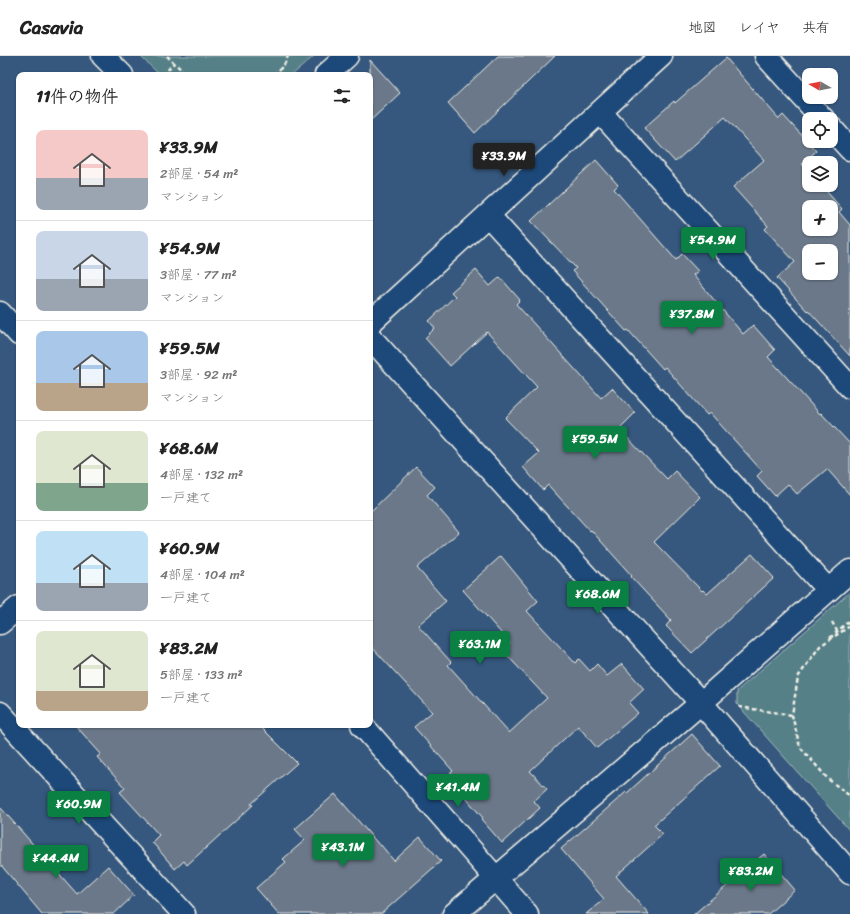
<!DOCTYPE html>
<html lang="ja">
<head>
<meta charset="utf-8">
<style>
  body { margin:0; font-family:Sriracha,"Klee One",sans-serif; background:#f6f6f6; color:#222; height:100vh; display:flex; flex-direction:column; font-size:15px; white-space:nowrap }
  * { box-sizing:border-box; margin:0 }
  p { font-size:13px; color:#767676 }
  .icon { flex:none; width:22px; height:22px; fill:none; stroke:currentColor; stroke-width:2; stroke-linecap:round; stroke-linejoin:round }
  .map { position:relative; flex:1; overflow:hidden }
  .details { position:absolute; left:16px; top:16px; width:357px; height:656px; display:flex; flex-direction:column; background:#fff; border-radius:8px; box-shadow:0 1px 3px #0004 }
  .details>* { flex:none }
  .needle { width:26px; rotate:279deg }
  .fabs { position:absolute; left:802px; top:12px; display:grid; gap:8px }
  .fabs a { display:grid; place-items:center; width:36px; height:36px; border-radius:8px; background:#fff; box-shadow:0 1px 3px #0004; font-size:20px }
  .price { position:absolute; translate:-50% -34px; padding:0 9px; border-radius:4px; background:#0b8043; color:#fff; font-size:13px; line-height:26px; filter:drop-shadow(0 1px 2px #0008) }
  .price::after { content:''; position:absolute; left:50%; top:24px; width:12px; height:9px; margin-left:-6px; background:inherit; clip-path:polygon(0 0,100% 0,50% 100%) }
  .price.active { background:#222; color:#fff }
  ul { padding:0; list-style:none }
  li { display:flex; align-items:center; gap:12px; height:100px; padding:0 20px }
  li+li { border-top:1px solid #e0e0e0 }
  li span { display:grid; place-items:center; flex:none; width:112px; height:80px; border-radius:8px; color:#555 }
  li>.icon { margin-inline-start:auto }
  span .icon { width:48px; height:48px; fill:#fffc; stroke-width:1 }
  li b { font-size:17px }
  h2 { display:flex; justify-content:space-between; align-items:center; height:48px; padding:0 20px; font-size:17px }
  header { display:flex; align-items:center; gap:24px; box-sizing:border-box; height:56px; padding:0 20px; background:#fff; border-bottom:1px solid #e0e0e0 }
  header strong { font-size:19px }
  nav { display:flex; gap:22px; margin-inline-start:auto; font-size:14px }
  .map>svg:first-child { display:block }
  .green { fill:#548087; stroke:#a4b8b8 }
  .building { fill:#6a7889; stroke:#f4f1e8; fill-rule:evenodd }
  .lines { fill:none; stroke-linecap:round; stroke-linejoin:round }
  .minor-casing { stroke:#f4f1e8; stroke-width:25 }
  .path { stroke:#f4f1e8; stroke-width:2.5; stroke-dasharray:4 3; stroke-linecap:butt }
  .minor { stroke:#1f4a7a; stroke-width:22 }
</style>
</head>
<body>
<header>
<strong>Casavia</strong>
<nav><a>地図</a><a>レイヤ</a><a>共有</a></nav>
</header>
<div class="map">
<svg width="850" height="858" viewBox="0 0 850 858">
  <rect width="100%" height="100%" fill="#36587e"/>
  <filter id="ink" filterUnits="userSpaceOnUse"><feTurbulence type="fractalNoise" baseFrequency=".025" numOctaves="2"/><feDisplacementMap in="SourceGraphic" scale="8" xChannelSelector="R" yChannelSelector="G"/><feConvolveMatrix kernelMatrix="1 2 1 2 8 2 1 2 1" color-interpolation-filters="sRGB"/></filter>
  <g filter="url(#ink)">
    <g class="green">
      <path d="M140,0H314L292,19H160Z"/>
      <path d="M850,536V775L737,648V635Z"/>
    </g>
    <g class="building">
      <path d="M498,0H555L475,77L448,47Z"/>
      <path d="M726,2L779,63L783,59L816,95L802,108L809,115V129H821L842,153L839,156L850,169V300L808,254L807,255L777,222L795,206L765,173L768,170L733,131L764,104L725,61L675,106L644,72L674,45L675,47ZM809,151H831V173H809ZM809,195H831V217H809Z"/>
      <path d="M370,4L400,37L370,65Z"/>
      <path d="M596,104L618,129L614,133L676,204L682,198L698,215L693,219L743,278L753,269L775,294L768,301L820,358L821,357L850,388V439L827,413L797,438L788,428L775,440L757,420L762,415L710,357L707,359L665,311L663,313L628,274L626,275L572,215L576,212L531,165Z"/>
      <path d="M476,214L490,230L500,221L520,244L516,248L601,342L612,332L635,357L619,373L667,423L675,415L700,441L654,486L702,535L703,534L707,538L752,498L774,522L692,597L666,570L671,564L631,521L632,520L591,474L590,475L548,429L543,434L523,411L539,397L505,362L537,331L487,276L450,310L425,282L435,272L429,265L455,240L451,236Z"/>
      <path d="M416,411L435,431L427,439L459,476L417,512L446,545L418,569L451,606L448,609L509,677L547,642L502,594L510,587L463,534L501,500L538,545L527,555L575,607L579,603L590,615L597,608L607,620L622,608L644,633L629,647L638,657L597,692L578,670L530,715L547,733L534,745L540,752L502,787L481,763L483,762L447,720L453,715L414,671L432,656L370,589V456Z"/>
      <path d="M75,669H259L297,707L251,748L253,749L187,809L184,805L175,813L152,786L159,779L120,736L125,732L97,701L101,698Z"/>
      <path d="M692,678L720,710L654,769L663,778L616,820L649,858H586L604,843L561,793L626,736L627,737Z"/>
      <path d="M335,738L380,790L381,789L394,805L420,781L441,805L381,858H279L256,832L286,806L283,803L305,784L295,773Z"/>
      <path d="M0,751L77,838L108,810L134,839L114,858H42L0,808Z"/>
      <path d="M764,798L795,834L768,858H694Z"/>
    </g>
    <g class="lines">
      <defs>
        <g id="minor">
          <path d="M103,0L122,19"/>
          <path d="M766,0L823,63"/>
          <path d="M326,19L347,0"/>
          <path d="M601,57L850,331"/>
          <path d="M831,72L850,93"/>
          <path d="M488,159L828,534"/>
          <path d="M0,257L19,278"/>
          <path d="M370,267L661,0"/>
          <path d="M370,281L701,647L850,817"/>
          <path d="M0,567L19,551"/>
          <path d="M0,657L184,858"/>
          <path d="M362,669L527,858"/>
          <path d="M454,858L701,647L850,515"/>
        </g>
      </defs>
      <use href="#minor" class="minor-casing"/>
      <g class="path">
        <path d="M167,0L187,19"/>
        <path d="M163,19L174,7"/>
        <path d="M274,19L284,9L288,0"/>
        <path d="M832,566L837,575"/>
        <path d="M850,570L820,590L798,621L792,659L800,691L828,723L850,740"/>
        <path d="M830,582L850,564"/>
        <path d="M739,651L792,659"/>
      </g>
      <use href="#minor" class="minor"/>
    </g>
  </g>
</svg>
<div class="fabs">
<a><svg class="needle" viewBox="-14 -14 28 28"><path d="M0-13l5 13h-10z" fill="#e53935"/><path d="M0 13l5-13h-10z" fill="#767676"/></svg></a>
<a><svg class="icon" aria-label="locate" viewBox="0 0 24 24"><circle cx="12" cy="12" r="6"/><path d="M12 2v4M12 18v4M2 12h4M18 12h4"/></svg></a>
<a><svg class="icon" aria-label="layers" viewBox="0 0 24 24"><path d="M12 4l9 5-9 5-9-5zM3 14l9 5 9-5"/></svg></a>
<a>+</a>
<a>−</a>
</div>
<b class="price active" style="left:504px;top:121px">¥33.9M</b>
<b class="price" style="left:713px;top:205px">¥54.9M</b>
<b class="price" style="left:692px;top:279px">¥37.8M</b>
<b class="price" style="left:595px;top:404px">¥59.5M</b>
<b class="price" style="left:598px;top:559px">¥68.6M</b>
<b class="price" style="left:480px;top:609px">¥63.1M</b>
<b class="price" style="left:458px;top:752px">¥41.4M</b>
<b class="price" style="left:79px;top:769px">¥60.9M</b>
<b class="price" style="left:343px;top:812px">¥43.1M</b>
<b class="price" style="left:56px;top:823px">¥44.4M</b>
<b class="price" style="left:751px;top:836px">¥83.2M</b>
<section class="details">
<h2>11件の物件<svg class="icon" aria-label="filters" viewBox="0 0 24 24"><path d="M4 7h16M4 17h16"/><circle cx="9" cy="7" r="2"/><circle cx="15" cy="17" r="2"/></svg></h2>
<ul>
<li><span style="background:linear-gradient(#f6c9c9 60%,#9aa5b1 0)"><svg class="icon" aria-label="home" viewBox="0 0 24 24"><path d="M3 11l9-7 9 7M6 9v11h12V9"/></svg></span><div><b>¥33.9M</b><p>2部屋 · 54 m²</p><p>マンション</p></div></li>
<li><span style="background:linear-gradient(#c9d6e8 60%,#9aa5b1 0)"><svg class="icon" aria-label="home" viewBox="0 0 24 24"><path d="M3 11l9-7 9 7M6 9v11h12V9"/></svg></span><div><b>¥54.9M</b><p>3部屋 · 77 m²</p><p>マンション</p></div></li>
<li><span style="background:linear-gradient(#a9c7e8 65%,#b9a48a 0)"><svg class="icon" aria-label="home" viewBox="0 0 24 24"><path d="M3 11l9-7 9 7M6 9v11h12V9"/></svg></span><div><b>¥59.5M</b><p>3部屋 · 92 m²</p><p>マンション</p></div></li>
<li><span style="background:linear-gradient(#dfe7d0 65%,#7fa58c 0)"><svg class="icon" aria-label="home" viewBox="0 0 24 24"><path d="M3 11l9-7 9 7M6 9v11h12V9"/></svg></span><div><b>¥68.6M</b><p>4部屋 · 132 m²</p><p>一戸建て</p></div></li>
<li><span style="background:linear-gradient(#bfe0f5 65%,#9aa5b1 0)"><svg class="icon" aria-label="home" viewBox="0 0 24 24"><path d="M3 11l9-7 9 7M6 9v11h12V9"/></svg></span><div><b>¥60.9M</b><p>4部屋 · 104 m²</p><p>一戸建て</p></div></li>
<li><span style="background:linear-gradient(#dfe7d0 75%,#b9a48a 0)"><svg class="icon" aria-label="home" viewBox="0 0 24 24"><path d="M3 11l9-7 9 7M6 9v11h12V9"/></svg></span><div><b>¥83.2M</b><p>5部屋 · 133 m²</p><p>一戸建て</p></div></li>
</ul>
</section>
</div>
</body>
</html>
